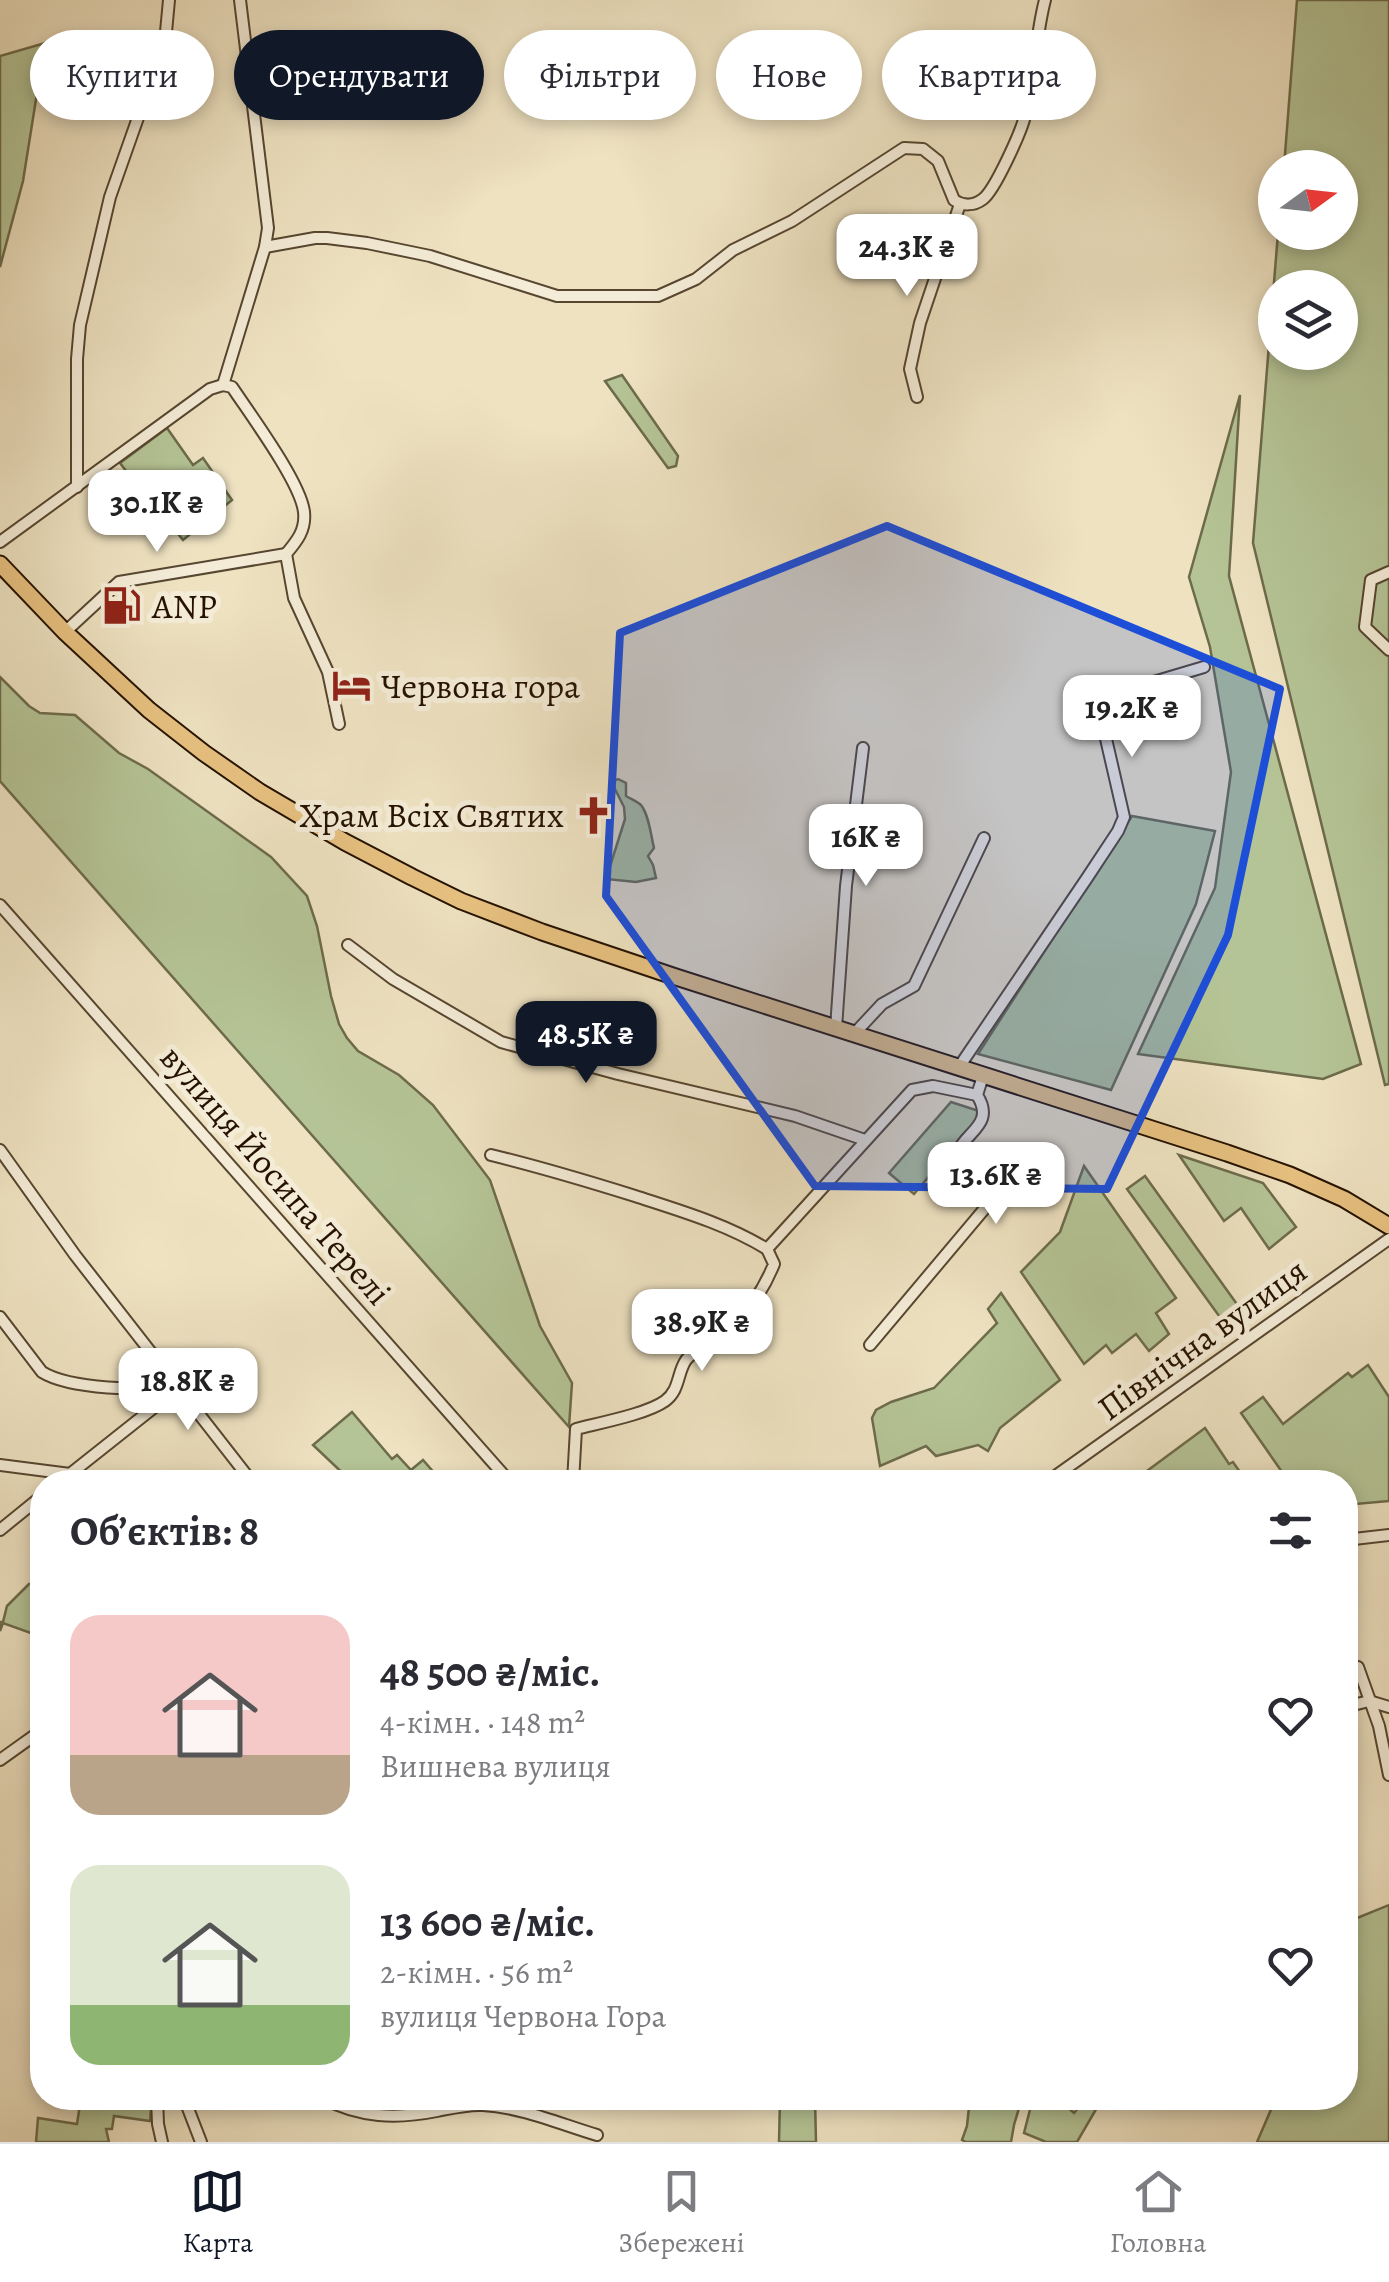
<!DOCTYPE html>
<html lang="uk">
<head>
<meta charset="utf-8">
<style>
  body { margin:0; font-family:Alegreya,serif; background:#f7f7f7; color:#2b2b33; height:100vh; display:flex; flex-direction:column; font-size:38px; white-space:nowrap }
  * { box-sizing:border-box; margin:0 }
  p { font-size:32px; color:#7c7c81 }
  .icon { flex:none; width:55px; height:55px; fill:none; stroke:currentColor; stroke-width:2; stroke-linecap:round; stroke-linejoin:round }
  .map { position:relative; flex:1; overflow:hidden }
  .side { position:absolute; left:30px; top:1470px; width:1328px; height:640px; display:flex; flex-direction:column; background:#fff; border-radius:40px; box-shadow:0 5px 15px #0003 }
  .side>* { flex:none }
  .guide { position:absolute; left:30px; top:30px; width:1330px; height:90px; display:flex; gap:20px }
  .needle { width:65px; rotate:75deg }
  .fabs { position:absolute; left:1258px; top:150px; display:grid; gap:20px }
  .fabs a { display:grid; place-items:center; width:100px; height:100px; border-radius:50%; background:#fff; box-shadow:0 5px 15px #0003; font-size:50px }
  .price { position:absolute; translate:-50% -85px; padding:0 22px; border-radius:20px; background:#fff; color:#222; font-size:32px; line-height:65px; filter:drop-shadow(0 2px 5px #0008) }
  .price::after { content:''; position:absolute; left:50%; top:60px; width:30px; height:22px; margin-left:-15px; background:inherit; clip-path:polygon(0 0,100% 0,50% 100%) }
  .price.on { background:#111827; color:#fff }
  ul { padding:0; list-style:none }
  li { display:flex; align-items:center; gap:30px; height:250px; padding:0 40px }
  li span { display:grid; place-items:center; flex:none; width:280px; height:200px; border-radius:30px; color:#555 }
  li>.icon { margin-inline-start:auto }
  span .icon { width:120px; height:120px; fill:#fffc; stroke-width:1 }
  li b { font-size:42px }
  h2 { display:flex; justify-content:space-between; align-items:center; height:120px; padding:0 40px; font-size:42px }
  .tag { padding:0 35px; border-radius:45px; background:#fff; box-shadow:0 5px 15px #0003; font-size:35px; line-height:90px }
  .tag.on { background:#111827; color:#fff }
  .dock { display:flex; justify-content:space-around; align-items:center; height:140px; border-top:2px solid #e1e1e2; background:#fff; font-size:28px; color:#7c7c81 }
  .dock a { display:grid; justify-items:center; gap:5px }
  .dock .on { color:#111827 }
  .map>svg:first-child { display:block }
  .green { fill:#b5c496; stroke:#6d6b4b; stroke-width:2.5; fill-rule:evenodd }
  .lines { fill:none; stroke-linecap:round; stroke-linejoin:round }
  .minor-casing { stroke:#574630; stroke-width:14 }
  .highway-casing { stroke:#251200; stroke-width:19 }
  .minor { stroke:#f4ecd7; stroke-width:10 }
  .highway { stroke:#e7c180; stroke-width:15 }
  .marked { fill:#1d4ed8; fill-opacity:0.2; stroke:#1d4ed8; stroke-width:8; stroke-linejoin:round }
  .labels { text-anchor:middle; stroke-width:10; stroke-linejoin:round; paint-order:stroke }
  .poi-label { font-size:35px; fill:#251200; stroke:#f4ecd7; text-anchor:start }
  .street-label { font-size:35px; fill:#251200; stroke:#f4ecd7 }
</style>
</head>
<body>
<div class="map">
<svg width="1389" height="2142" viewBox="0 0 1389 2142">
  <rect width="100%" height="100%" fill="#eee2c1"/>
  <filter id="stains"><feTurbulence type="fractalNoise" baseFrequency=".002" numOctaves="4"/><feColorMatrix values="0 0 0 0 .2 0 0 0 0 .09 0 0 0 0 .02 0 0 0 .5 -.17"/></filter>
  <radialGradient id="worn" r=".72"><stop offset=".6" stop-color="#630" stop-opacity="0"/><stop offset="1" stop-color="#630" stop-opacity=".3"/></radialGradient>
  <g class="green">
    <path d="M1297,0H1389V1084L1385,1085L1253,543L1278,233L1340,232V168L1284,167ZM1275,288H1340V352H1275Z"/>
    <path d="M45,43L23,181L0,267V56Z"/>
    <path d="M622,375L678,456L676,466L668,468L605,381Z"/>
    <path d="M1240,395L1229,576L1361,1064L1323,1079L1138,1054L1215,888L1231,772L1210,647L1189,577Z"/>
    <path d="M167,428L193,465L203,458L232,500L183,540L160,512L158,513L120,463Z"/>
    <path d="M0,677L29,706L40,713L75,715L119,753L148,769L271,857L307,896L317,926L331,996L339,1024L347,1038L358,1051L399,1075L433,1105L490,1180L540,1326L572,1383L569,1427L0,781Z"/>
    <path d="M618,779L626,783V796C631,799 637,801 641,805C649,815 651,836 654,848L648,856L653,865L656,878L636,882L606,879L625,819L624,807L613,785V781Z"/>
    <path d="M1132,816L1215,831L1196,904L1111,1090L978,1054Z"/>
    <path d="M951,1102L979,1111L981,1115L914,1194L889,1173Z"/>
    <path d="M1179,1155L1263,1183L1296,1227L1269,1249L1241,1208L1224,1221Z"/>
    <path d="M1084,1166L1176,1298L1156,1313L1169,1334L1149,1351L1136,1334L1112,1353L1106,1345L1084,1364L1021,1272L1060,1232Z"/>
    <path d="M1145,1176L1239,1307L1222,1320L1127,1189Z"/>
    <path d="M1001,1293L1060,1380L1000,1428L988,1451L978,1445L936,1456L926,1446L880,1466L872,1418L876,1410L891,1402L934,1388L997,1323L988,1309Z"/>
    <path d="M1368,1365L1389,1397V1501L1345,1505V1482H1289L1241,1413L1263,1397L1283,1424L1348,1373L1352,1377Z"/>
    <path d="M352,1412L392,1459L397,1455L411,1470L423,1460L437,1476L432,1480L434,1482H352L313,1445Z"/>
    <path d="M1205,1428L1229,1464L1233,1462L1247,1482H1132Z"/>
    <path d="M29,1584L42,1588V1637L3,1623L0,1631V1622H3L7,1606Z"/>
    <path d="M1389,1905V2142H1257L1276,2098H1345V1944L1357,1918Z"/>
    <path d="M81,2098H152L150,2121L114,2116L112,2129H106L109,2142H36L38,2118L77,2124Z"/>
    <path d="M780,2098H815L816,2142H779Z"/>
    <path d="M970,2098H1022L1014,2125L1011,2142H966L962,2140L967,2126Z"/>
    <path d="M1033,2098H1057L1074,2113L1086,2098L1102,2099L1077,2142H1046L1024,2133Z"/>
  </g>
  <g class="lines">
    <defs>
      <g id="minor">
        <path d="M240,0L268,228L265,247L223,385L232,387C250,414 301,483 304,512C306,530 297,541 286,554L294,598L328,672L339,724"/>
        <path d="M265,247L315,238H327L367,243L430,256L557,296H658L696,279L733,250L792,221L904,148L923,149L938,161L954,200C963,206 974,206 983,199C995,190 1021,132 1025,116C1035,78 1035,38 1045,0"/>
        <path d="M917,397L910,369L920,323L960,204"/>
        <path d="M77,487V359L80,325L110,197L158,61L166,32L169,0"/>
        <path d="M0,542L210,389L223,385"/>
        <path d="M1389,572L1371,580L1365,627L1389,650"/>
        <path d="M65,632L119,582L286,554"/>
        <path d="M0,905L510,1482"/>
        <path d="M348,945L393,979L501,1042L618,1074L795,1116L865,1140"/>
        <path d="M836,1028L846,886L863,748"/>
        <path d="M854,1034L882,1004L914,986L984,838"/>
        <path d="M959,1067L1087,878L1118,831L1124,817L1098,704L1103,697L1204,667"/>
        <path d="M0,1150L75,1255L252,1482"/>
        <path d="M491,1155C540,1167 587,1181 635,1196C681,1211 726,1224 767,1249L912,1090L933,1086L977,1095"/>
        <path d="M0,1317L42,1372C71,1390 143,1390 179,1388"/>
        <path d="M870,1345L986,1207L987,1200L956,1170C949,1134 1000,1131 977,1095L983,1076"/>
        <path d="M0,1465L70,1474"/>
        <path d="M60,1482L176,1390"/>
        <path d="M573,1482L576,1429C599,1423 647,1414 665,1401C680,1390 677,1373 686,1360C695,1348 714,1344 725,1334C746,1317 764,1289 774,1264L767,1249"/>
        <path d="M1047,1482L1389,1239"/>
        <path d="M0,1530L42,1496"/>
        <path d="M1345,1540L1389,1535"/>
        <path d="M1358,1667L1379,1726L1389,1775"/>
        <path d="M1345,1707L1369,1701L1389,1707"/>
        <path d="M0,1760L42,1730"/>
        <path d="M1345,1839L1348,1845"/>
        <path d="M157,2098L158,2124L162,2142"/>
        <path d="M184,2098L201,2142"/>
        <path d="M323,2098C359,2118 397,2119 437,2111C452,2108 468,2104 483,2105C521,2107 560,2124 597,2135"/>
      </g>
      <path id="highway" d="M0,564L65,632L149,710L204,753L260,792L345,842L412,877L461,901L542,932L676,977L1227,1153L1290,1175L1344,1199L1389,1226"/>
    </defs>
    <use href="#minor" class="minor-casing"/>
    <use href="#highway" class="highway-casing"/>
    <use href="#minor" class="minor"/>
    <use href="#highway" class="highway"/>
  </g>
  <path class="marked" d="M887,526L1280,689L1228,935L1107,1189L815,1186L606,896L620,633Z"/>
  <defs>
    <symbol id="fuel-bare" viewBox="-9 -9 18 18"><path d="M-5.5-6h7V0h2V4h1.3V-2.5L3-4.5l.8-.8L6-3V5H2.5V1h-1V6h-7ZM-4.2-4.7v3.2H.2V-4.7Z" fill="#8f2418" stroke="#f4ecd7" stroke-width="2.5" paint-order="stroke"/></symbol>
    <symbol id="hotel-bare" viewBox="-9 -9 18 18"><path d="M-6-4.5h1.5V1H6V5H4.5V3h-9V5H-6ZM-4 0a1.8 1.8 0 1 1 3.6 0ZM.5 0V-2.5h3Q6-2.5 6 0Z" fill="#8f2418" stroke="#f4ecd7" stroke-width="2.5" paint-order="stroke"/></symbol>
    <symbol id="church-bare" viewBox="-9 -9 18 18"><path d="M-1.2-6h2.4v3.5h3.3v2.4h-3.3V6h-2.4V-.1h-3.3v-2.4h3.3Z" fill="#8f2418" stroke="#f4ecd7" stroke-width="2.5" paint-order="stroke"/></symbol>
  </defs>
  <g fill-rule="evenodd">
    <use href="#fuel-bare" x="94" y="578" width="55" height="55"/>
    <use href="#hotel-bare" x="324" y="658" width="55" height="55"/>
    <use href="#church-bare" x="566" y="788" width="55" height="55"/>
  </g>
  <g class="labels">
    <g class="poi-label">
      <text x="152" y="618">ANP</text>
      <text x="381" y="698">Червона гора</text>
      <text x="564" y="827" text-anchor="end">Храм Всіх Святих</text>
    </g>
    <g class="street-label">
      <text transform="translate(276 1175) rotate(49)" y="12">вулиця Йосипа Терелі</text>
      <text transform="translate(1202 1339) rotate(-36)" y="12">Північна вулиця</text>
    </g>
  </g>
  <rect width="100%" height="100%" filter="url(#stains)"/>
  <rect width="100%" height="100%" fill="url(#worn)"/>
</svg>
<div class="fabs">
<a><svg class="needle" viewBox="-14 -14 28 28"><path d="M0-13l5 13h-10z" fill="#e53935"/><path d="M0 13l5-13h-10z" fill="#7c7c81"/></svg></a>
<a><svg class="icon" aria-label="layers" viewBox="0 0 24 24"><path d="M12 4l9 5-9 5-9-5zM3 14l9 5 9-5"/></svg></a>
</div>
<b class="price" style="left:907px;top:299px">24.3K ₴</b>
<b class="price" style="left:157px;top:555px">30.1K ₴</b>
<b class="price" style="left:1132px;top:760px">19.2K ₴</b>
<b class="price" style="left:866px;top:889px">16K ₴</b>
<b class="price on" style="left:586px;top:1086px">48.5K ₴</b>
<b class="price" style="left:996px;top:1227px">13.6K ₴</b>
<b class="price" style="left:702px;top:1374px">38.9K ₴</b>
<b class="price" style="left:188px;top:1433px">18.8K ₴</b>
<div class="guide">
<a class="tag">Купити</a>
<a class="tag on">Орендувати</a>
<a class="tag">Фільтри</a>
<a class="tag">Нове</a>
<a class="tag">Квартира</a>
</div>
<section class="side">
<h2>Об’єктів: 8<svg class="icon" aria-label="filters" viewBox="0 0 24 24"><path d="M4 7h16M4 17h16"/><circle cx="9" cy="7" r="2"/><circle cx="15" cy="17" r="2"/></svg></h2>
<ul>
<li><span style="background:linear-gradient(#f6c9c9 70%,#b9a48a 0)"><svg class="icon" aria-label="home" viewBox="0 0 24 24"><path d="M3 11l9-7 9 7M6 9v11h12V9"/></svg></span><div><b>48 500 ₴/міс.</b><p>4-кімн. · 148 m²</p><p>Вишнева вулиця</p></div><svg class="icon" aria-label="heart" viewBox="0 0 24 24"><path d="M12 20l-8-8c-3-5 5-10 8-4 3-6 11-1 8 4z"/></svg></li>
<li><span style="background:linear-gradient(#dfe7d0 70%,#8fb573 0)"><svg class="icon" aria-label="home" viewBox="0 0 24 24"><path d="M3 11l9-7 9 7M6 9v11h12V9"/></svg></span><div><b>13 600 ₴/міс.</b><p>2-кімн. · 56 m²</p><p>вулиця Червона Гора</p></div><svg class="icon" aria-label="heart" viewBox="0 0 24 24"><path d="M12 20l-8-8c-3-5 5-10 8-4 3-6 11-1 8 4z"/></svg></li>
</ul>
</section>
</div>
<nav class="dock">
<a class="on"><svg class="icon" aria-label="map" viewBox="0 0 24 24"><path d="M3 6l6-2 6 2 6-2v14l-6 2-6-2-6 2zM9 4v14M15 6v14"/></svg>Карта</a>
<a><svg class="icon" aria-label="saved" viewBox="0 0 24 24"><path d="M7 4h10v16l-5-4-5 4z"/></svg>Збережені</a>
<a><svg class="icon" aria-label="home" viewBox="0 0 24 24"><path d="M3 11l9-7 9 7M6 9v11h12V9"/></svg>Головна</a>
</nav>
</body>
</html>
